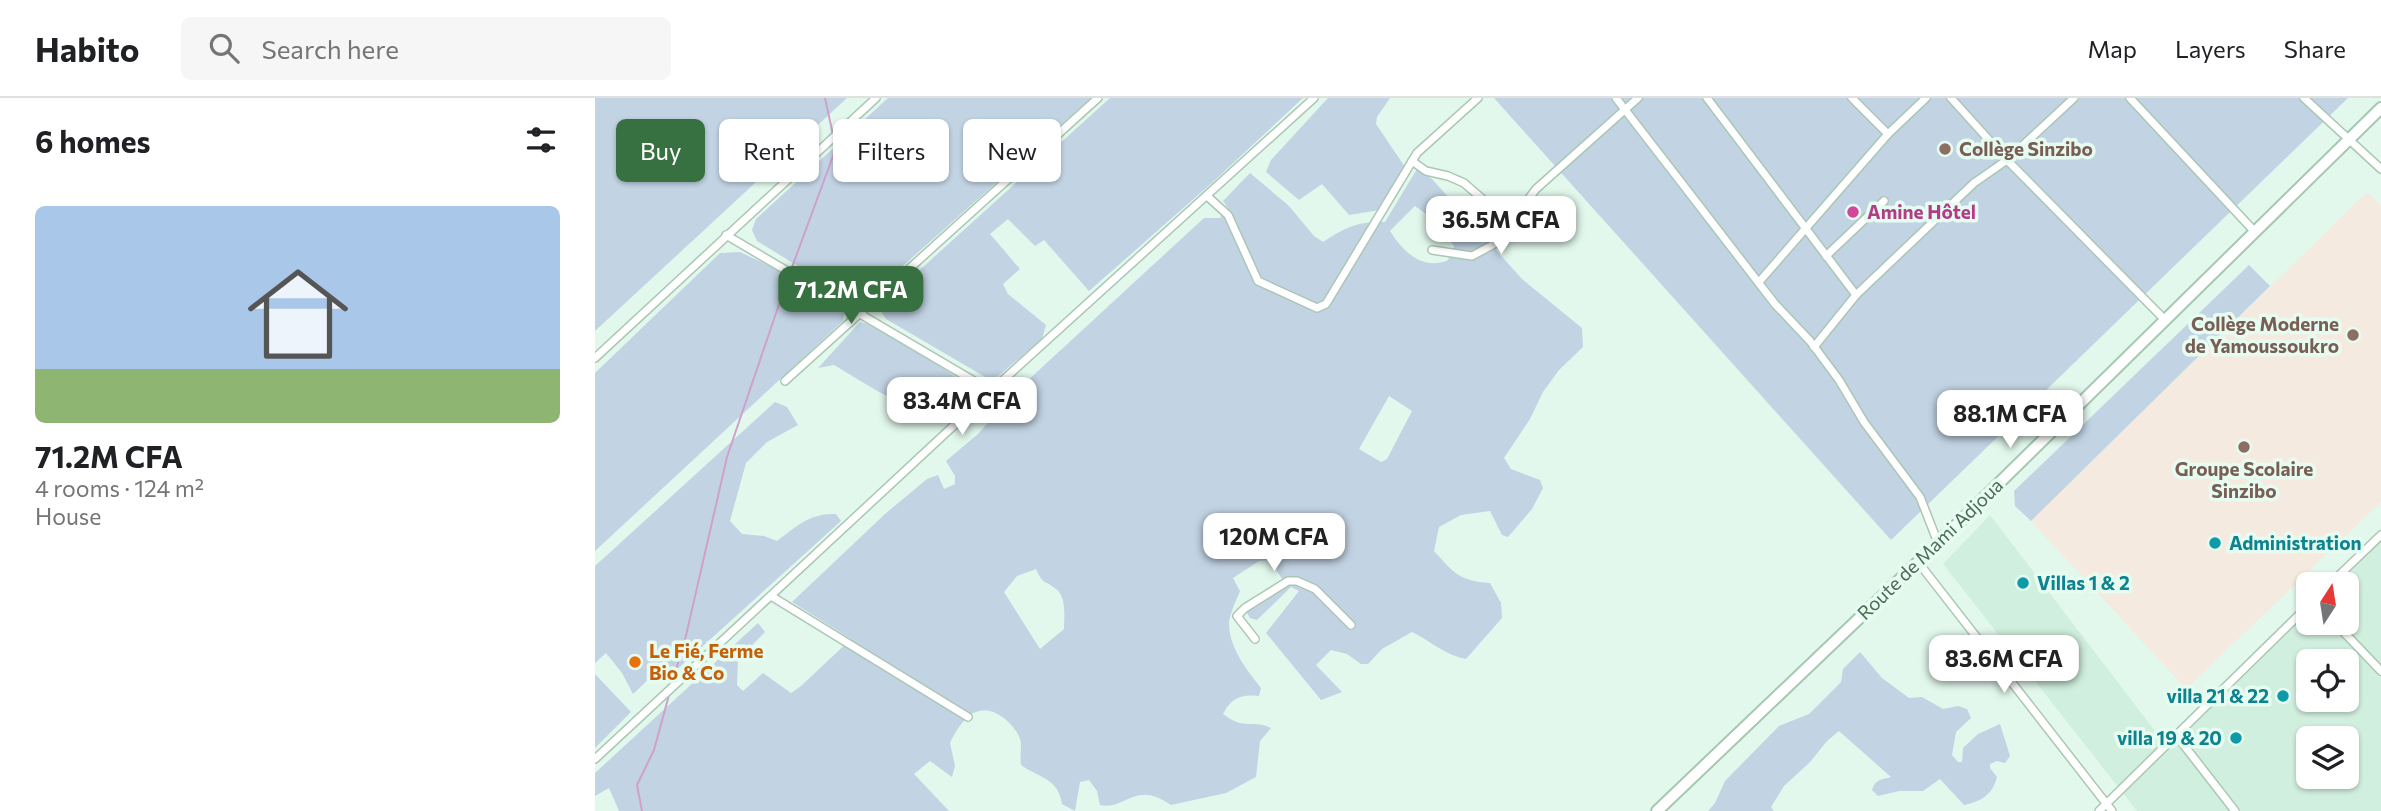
<!DOCTYPE html>
<html lang="en">
<head>
<meta charset="utf-8">
<style>
  body { margin:0; font-family:Commissioner,sans-serif; background:#f6f6f6; color:#202124; height:100vh; display:flex; flex-direction:column; font-size:26px; white-space:nowrap }
  * { box-sizing:border-box; margin:0 }
  p { font-size:23px; color:#757577 }
  .icon { flex:none; width:38px; height:38px; fill:none; stroke:currentColor; stroke-width:2; stroke-linecap:round; stroke-linejoin:round }
  .map { position:relative; flex:1; overflow:hidden }
  .panel { display:flex; flex-direction:column; background:#fff; width:595px }
  .panel>* { flex:none }
  .top-card { position:absolute; left:21px; top:21px; width:665px; height:63px; display:flex; gap:14px }
  .needle { width:46px; rotate:12deg }
  .tools { position:absolute; left:1701px; top:474px; display:grid; gap:14px }
  .tools a { display:grid; place-items:center; width:63px; height:63px; border-radius:10px; background:#fff; box-shadow:0 2px 5px #0004; font-size:35px }
  .price { position:absolute; translate:-50% -60px; padding:0 16px; border-radius:14px; background:#fff; color:#222; font-size:23px; line-height:46px; filter:drop-shadow(0 2px 4px #0008) }
  .price::after { content:''; position:absolute; left:50%; top:42px; width:21px; height:16px; margin-left:-10px; background:inherit; clip-path:polygon(0 0,100% 0,50% 100%) }
  .price.active { background:#387141; color:#fff }
  ul { padding:0; list-style:none }
  li { display:grid; align-content:center; gap:14px; height:371px; padding:0 35px }
  li+li { border-top:2px solid #e0e0e0 }
  li span { display:grid; place-items:center; height:217px; border-radius:10px; color:#555 }
  li>.icon { margin-inline-start:auto }
  span .icon { width:126px; height:126px; fill:#fffc; stroke-width:1 }
  li b { font-size:30px }
  h2 { display:flex; justify-content:space-between; align-items:center; height:84px; padding:0 35px; font-size:30px }
  .pill { padding:0 24px; border-radius:10px; background:#fff; box-shadow:0 2px 5px #0004; font-size:24px; line-height:63px }
  .pill.active { background:#387141; color:#fff }
  header { display:flex; align-items:center; gap:42px; box-sizing:border-box; height:98px; padding:0 35px; background:#fff; border-bottom:2px solid #e0e0e0 }
  header strong { font-size:33px }
  nav { display:flex; gap:38px; margin-inline-start:auto; font-size:24px }
  .search { width:490px; height:63px; background:#f6f6f6; display:flex; align-items:center; gap:18px; box-sizing:border-box; padding:0 24px; border-radius:10px; color:#757577; font-size:26px }
  main { display:flex; flex:1; min-height:0 }
  .map>svg:first-child { display:block }
  .residential { fill:#d1efde; fill-rule:evenodd }
  .education { fill:#f4eadf }
  .green { fill:#c2d3e3; fill-rule:evenodd }
  .lines { fill:none; stroke-linecap:round; stroke-linejoin:round }
  .stream { stroke:#cfa1cd; stroke-width:2 }
  .street-casing { stroke:#abc7b4; stroke-width:10 }
  .secondary-casing { stroke:#a6c7b2; stroke-width:14 }
  .street { stroke:#fff; stroke-width:7 }
  .secondary { stroke:#fff; stroke-width:10 }
  .education-dot { fill:#8d6e63; stroke:#e7fcf1; stroke-width:2.5 }
  .hotel-dot { fill:#d1479c; stroke:#e7fcf1; stroke-width:2.5 }
  .culture-dot { fill:#0f9aa8; stroke:#e7fcf1; stroke-width:2.5 }
  .food-dot { fill:#e8710a; stroke:#e7fcf1; stroke-width:2.5 }
  .labels { text-anchor:middle; stroke-width:7; stroke-linejoin:round; paint-order:stroke }
  .education-label { font-size:19px; font-weight:bold; fill:#785e54; stroke:#e7fcf1; text-anchor:start }
  .hotel-label { font-size:19px; font-weight:bold; fill:#b23c85; stroke:#e7fcf1; text-anchor:start }
  .culture-label { font-size:19px; font-weight:bold; fill:#0d838f; stroke:#e7fcf1; text-anchor:start }
  .street-label { font-size:19px; fill:#4c6c54; stroke:#e7fcf1 }
  .food-label { font-size:19px; font-weight:bold; fill:#c56008; stroke:#e7fcf1; text-anchor:start }
</style>
</head>
<body>
<header>
<strong>Habito</strong>
<div class="search"><svg class="icon" aria-label="search" viewBox="0 0 24 24"><circle cx="10" cy="10" r="6"/><path d="M15 15l6 6"/></svg>Search here</div>
<nav><a>Map</a><a>Layers</a><a>Share</a></nav>
</header>
<main>
<section class="panel">
<h2>6 homes<svg class="icon" aria-label="filters" viewBox="0 0 24 24"><path d="M4 7h16M4 17h16"/><circle cx="9" cy="7" r="2"/><circle cx="15" cy="17" r="2"/></svg></h2>
<ul>
<li><span style="background:linear-gradient(#a9c7e8 75%,#8fb573 0)"><svg class="icon" aria-label="home" viewBox="0 0 24 24"><path d="M3 11l9-7 9 7M6 9v11h12V9"/></svg></span><div><b>71.2M CFA</b><p>4 rooms · 124 m²</p><p>House</p></div></li>
</ul>
</section>
<div class="map">
<svg width="1786" height="713" viewBox="0 0 1786 713">
  <rect width="100%" height="100%" fill="#e2f8ed"/>
  <path class="residential" d="M1395,417L1573,650L1713,514V525H1752V486H1741L1786,443V713H1542L1348,466ZM1713,564H1752V602H1713ZM1713,640H1752V679H1713Z"/>
  <path class="education" d="M1772,94L1786,108V404L1591,591L1436,423Z"/>
  <g class="green">
    <path d="M0,0H252L0,233Z"/>
    <path d="M293,0H496L272,200L260,203L162,143L157,132L161,121Z"/>
    <path d="M515,0H708L619,83L494,193L449,142L440,148L413,121L395,136L425,171L408,186L413,196L451,227L447,241L401,280H392L291,221L287,215L292,205L308,187Z"/>
    <path d="M733,0H795L782,19L781,26L810,69L785,112L754,117L727,86L704,102L671,74L676,62Z"/>
    <path d="M899,0H1753L1296,442Z"/>
    <path d="M822,71L837,81L927,181L987,230L988,249L964,272L948,294L935,321L909,360L916,371L945,382L948,390L937,411L913,439L907,437L895,413L866,417L844,429L839,453C859,475 864,483 895,485L906,505L907,520L871,561C852,558 835,543 817,534L787,551L773,566H766L752,556L736,552L721,567L747,594L726,602L671,535L704,493L696,489L662,522L655,520L652,515L653,511L688,482L674,462L664,463L638,480L645,493C641,503 635,515 634,525C634,550 652,572 666,590L664,598C646,596 636,600 628,616C649,633 658,621 676,630L665,643L661,679L631,695L576,707C539,681 531,713 505,707L502,693L494,682L485,684L480,713L467,706C463,680 446,681 426,667C425,660 426,652 426,645C424,630 401,608 384,613C370,616 361,633 355,645L360,668L357,679L335,663L319,676L354,713H24L14,690L0,698V675L163,525L170,534L143,562L142,587L148,593L168,575L196,595L206,588L256,541L197,504L290,416L332,381L343,377L349,391L360,386V378L351,363L383,336L419,295L609,120H625L633,110L628,103L655,75L694,108L719,138L728,144C751,129 763,123 790,124ZM820,108L834,118L859,148L853,162C828,173 808,154 795,133ZM794,298L817,313L792,361L786,364L764,351ZM441,471C448,487 450,482 461,491C472,500 469,519 469,531L445,551L409,494L422,478Z"/>
    <path d="M145,154L183,172L249,215L248,223L0,453V275L125,155Z"/>
    <path d="M1654,167L1675,188L1436,423L1420,408L1419,393Z"/>
    <path d="M265,224L273,226C293,238 376,282 381,299C373,304 363,315 354,317C322,322 267,283 239,267L223,270Z"/>
    <path d="M180,304L192,309L203,327L172,344L151,365L135,423L147,436L169,438L182,443C202,428 215,415 241,416L246,423L67,585L58,577L38,596L27,575L11,555L0,565V468Z"/>
    <path d="M1265,554L1287,580L1314,600L1327,599L1348,611L1363,608L1372,611L1376,620L1361,634L1357,657L1363,664H1367L1368,650L1383,636L1405,626L1415,658L1410,665L1402,663L1395,666V670L1402,679C1397,697 1387,703 1369,707L1345,681L1328,693H1304L1283,698L1277,692C1281,680 1287,682 1296,679L1244,633L1232,643L1215,664L1189,688L1176,709L1179,713H1113L1120,705L1130,683L1184,628L1214,616L1246,584L1248,571Z"/>
    <path d="M0,576L36,614L0,650Z"/>
  </g>
  <g class="lines">
    <g class="stream">
      <path d="M230,0L238,37"/>
      <path d="M196,172L241,50L239,42"/>
      <path d="M77,585L90,542L132,359L194,177"/>
      <path d="M47,713L42,687L59,652L74,597"/>
    </g>
    <defs>
      <g id="street">
        <path d="M1021,0L1180,206L1215,243L1244,282L1269,324L1325,399L1343,445"/>
        <path d="M1112,0L1261,197"/>
        <path d="M1257,0L1293,36"/>
        <path d="M1356,0L1412,62L1571,223"/>
        <path d="M1535,0L1660,134"/>
        <path d="M1709,0L1786,71"/>
        <path d="M817,63L831,73L853,78L869,85L915,125"/>
        <path d="M612,98L633,117L663,183L722,210L731,206L822,55L883,0"/>
        <path d="M131,137L396,293"/>
        <path d="M837,152L877,158L901,145L941,91L1043,0"/>
        <path d="M1231,158L1289,103"/>
        <path d="M1164,184L1293,36L1331,0"/>
        <path d="M1219,249L1261,197L1379,85L1412,62L1479,0"/>
        <path d="M0,260L281,0"/>
        <path d="M190,283L503,0"/>
        <path d="M1323,464L1517,713"/>
        <path d="M1735,486L1786,437"/>
        <path d="M176,498L373,619"/>
        <path d="M1740,525L1786,573"/>
        <path d="M660,541L642,518L650,510L693,483H702L720,491L756,527"/>
        <path d="M1581,637L1640,713"/>
        <path d="M0,661L396,293L719,0"/>
        <path d="M1504,713L1713,508"/>
      </g>
      <path id="secondary" d="M1062,713L1343,445L1786,10"/>
    </defs>
    <use href="#street" class="street-casing"/>
    <use href="#secondary" class="secondary-casing"/>
    <use href="#street" class="street"/>
    <use href="#secondary" class="secondary"/>
  </g>
  <g class="education-dot">
    <circle cx="1350" cy="51" r="7"/>
    <circle cx="1758" cy="237" r="7"/>
    <circle cx="1649" cy="349" r="7"/>
  </g>
  <circle class="hotel-dot" cx="1258" cy="114" r="7"/>
  <g class="culture-dot">
    <circle cx="1620" cy="445" r="7"/>
    <circle cx="1428" cy="485" r="7"/>
    <circle cx="1688" cy="598" r="7"/>
    <circle cx="1641" cy="640" r="7"/>
  </g>
  <circle class="food-dot" cx="40" cy="564" r="7"/>
  <g class="labels">
    <g class="education-label">
      <text x="1364" y="58">Collège Sinzibo</text>
      <text x="1744" y="233" text-anchor="end">Collège Moderne<tspan x="1744" dy="22">de Yamoussoukro</tspan></text>
      <text x="1649" y="378" text-anchor="middle">Groupe Scolaire<tspan x="1649" dy="22">Sinzibo</tspan></text>
    </g>
    <g class="hotel-label">
      <text x="1272" y="121">Amine Hôtel</text>
    </g>
    <g class="culture-label">
      <text x="1634" y="452">Administration</text>
      <text x="1442" y="492">Villas 1 &amp; 2</text>
      <text x="1674" y="605" text-anchor="end">villa 21 &amp; 22</text>
      <text x="1627" y="647" text-anchor="end">villa 19 &amp; 20</text>
    </g>
    <g class="street-label">
      <text transform="translate(1335 451) rotate(-44)" y="7">Route de Mami Adjoua</text>
    </g>
    <g class="food-label">
      <text x="54" y="560">Le Fié, Ferme<tspan x="54" dy="22">Bio &amp; Co</tspan></text>
    </g>
  </g>
</svg>
<div class="tools">
<a><svg class="needle" viewBox="-14 -14 28 28"><path d="M0-13l5 13h-10z" fill="#e53935"/><path d="M0 13l5-13h-10z" fill="#757577"/></svg></a>
<a><svg class="icon" aria-label="locate" viewBox="0 0 24 24"><circle cx="12" cy="12" r="6"/><path d="M12 2v4M12 18v4M2 12h4M18 12h4"/></svg></a>
<a><svg class="icon" aria-label="layers" viewBox="0 0 24 24"><path d="M12 4l9 5-9 5-9-5zM3 14l9 5 9-5"/></svg></a>
</div>
<b class="price" style="left:906px;top:158px">36.5M CFA</b>
<b class="price active" style="left:256px;top:228px">71.2M CFA</b>
<b class="price" style="left:367px;top:339px">83.4M CFA</b>
<b class="price" style="left:1415px;top:352px">88.1M CFA</b>
<b class="price" style="left:679px;top:475px">120M CFA</b>
<b class="price" style="left:1409px;top:597px">83.6M CFA</b>
<div class="top-card">
<a class="pill active">Buy</a>
<a class="pill">Rent</a>
<a class="pill">Filters</a>
<a class="pill">New</a>
</div>
</div>
</main>
</body>
</html>
